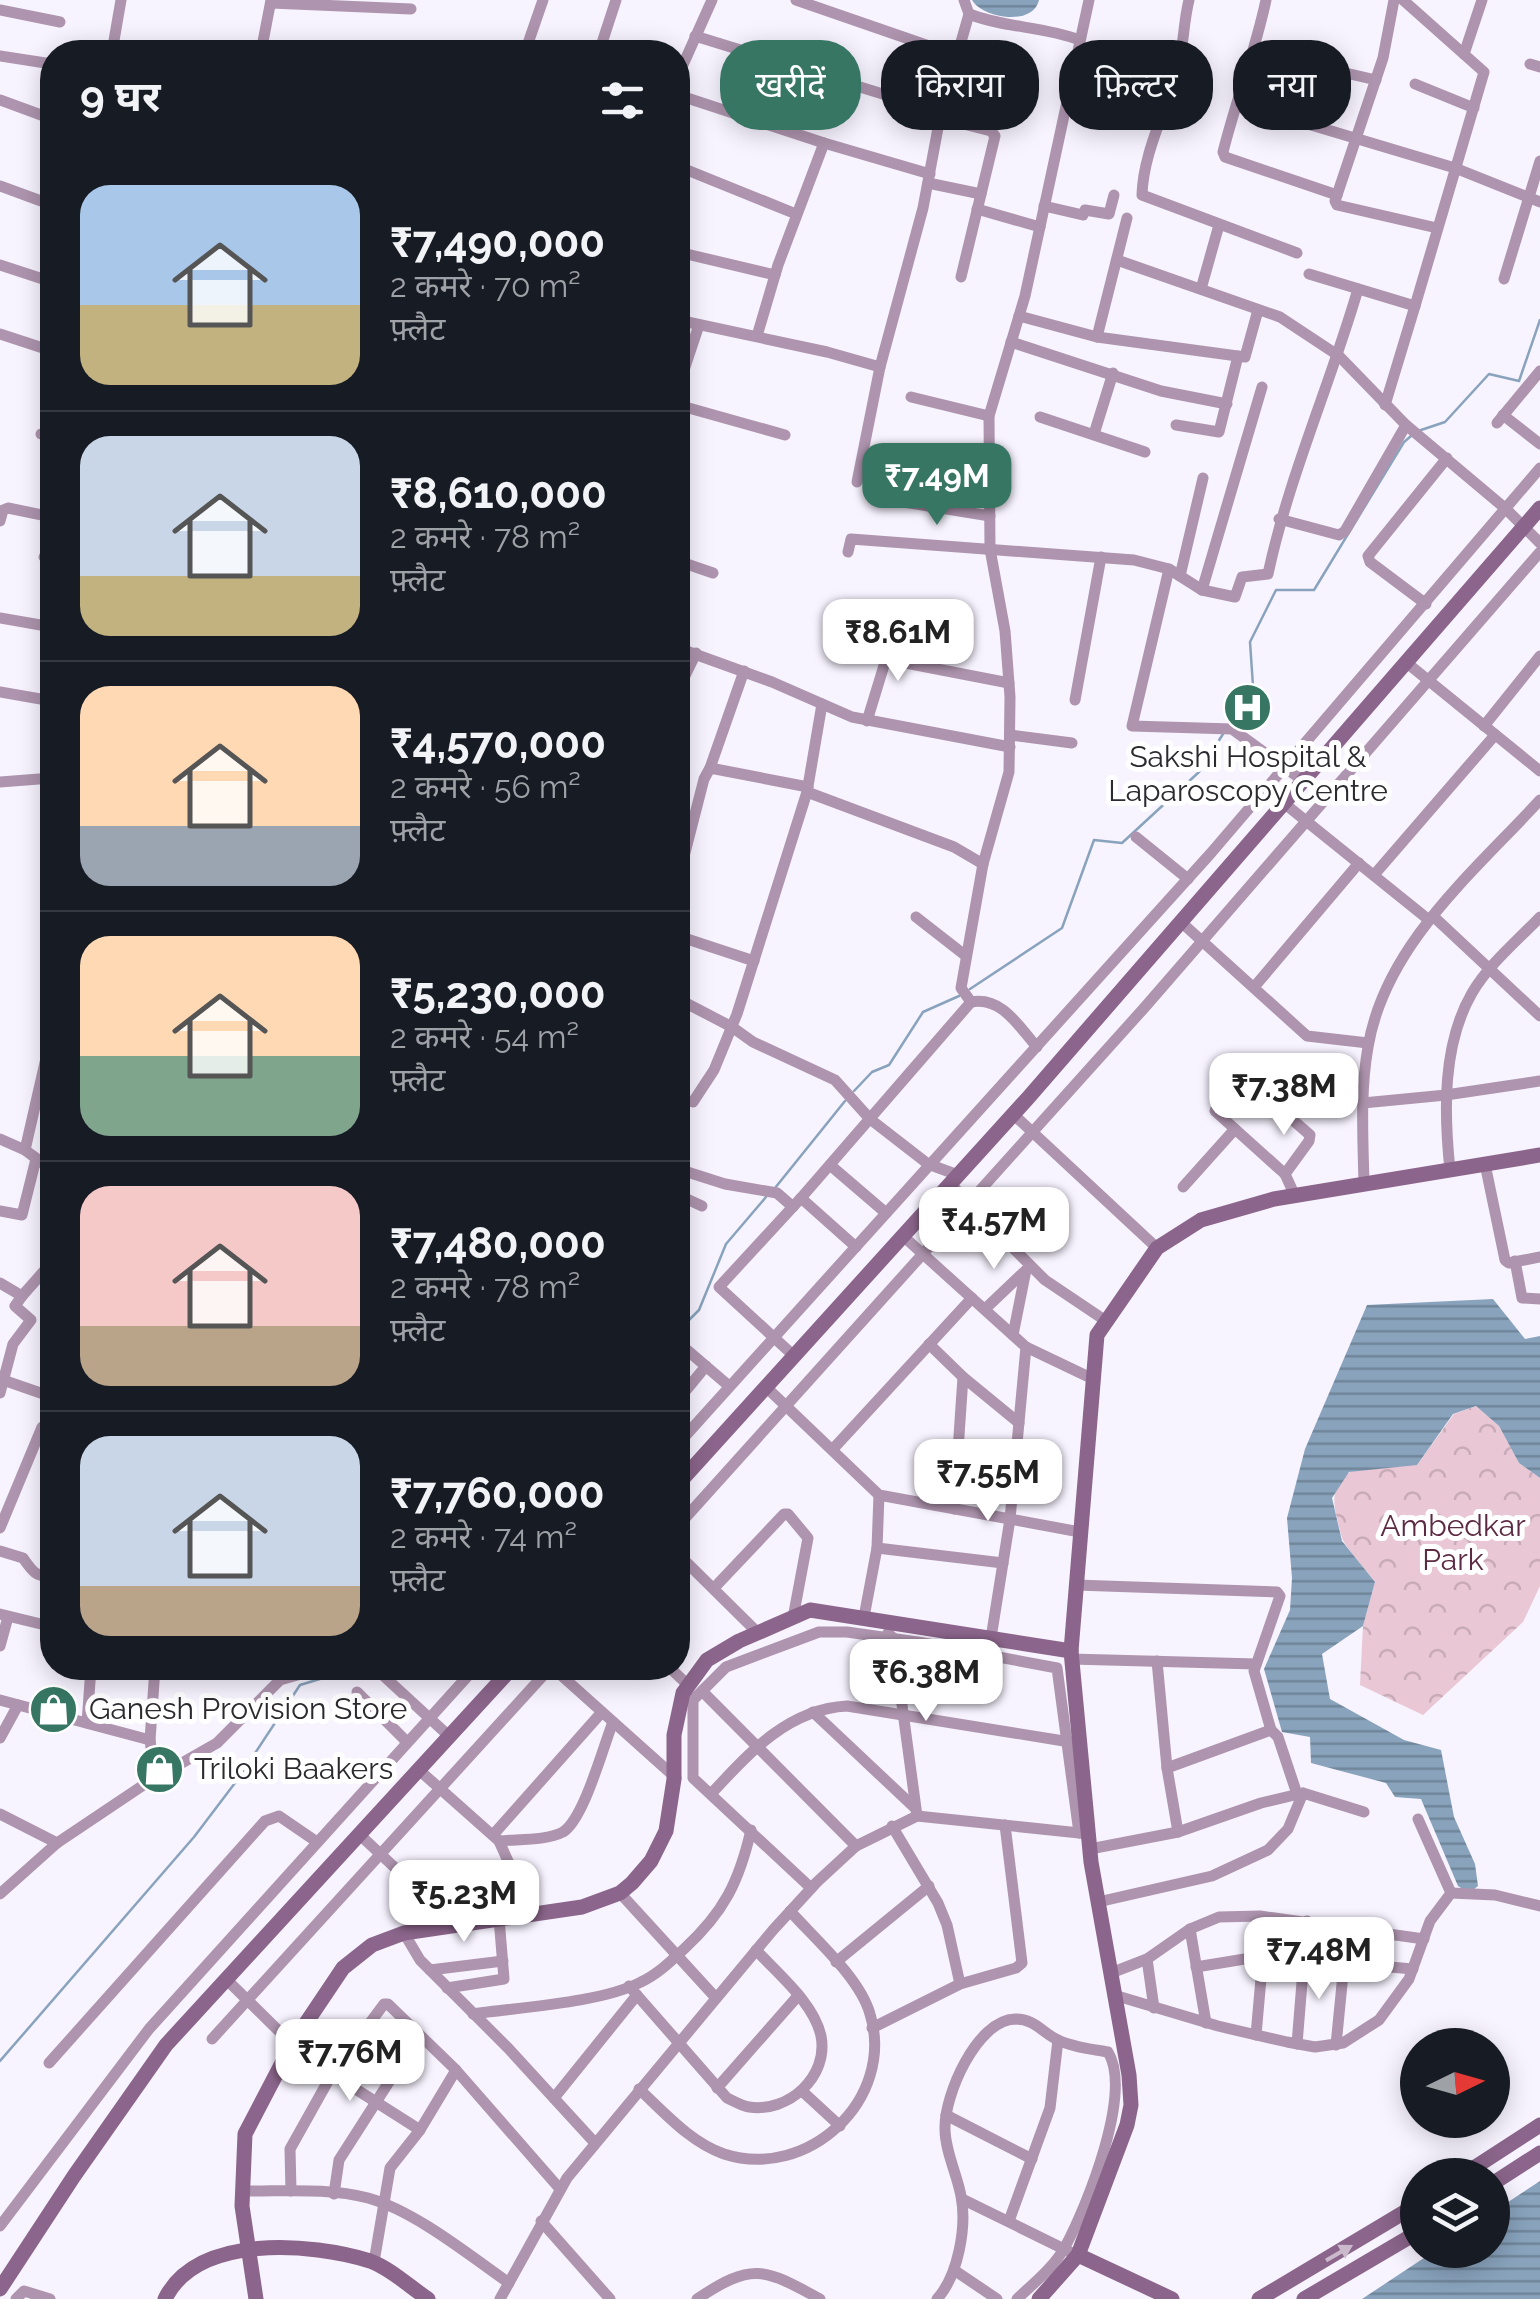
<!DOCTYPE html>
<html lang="hi">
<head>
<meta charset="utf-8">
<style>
  body { margin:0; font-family:Raleway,"Noto Sans Devanagari",sans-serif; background:#242831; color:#f1f3f6; height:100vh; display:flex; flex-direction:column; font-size:38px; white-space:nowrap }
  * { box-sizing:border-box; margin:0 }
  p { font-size:32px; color:#9ea1a6 }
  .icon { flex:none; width:55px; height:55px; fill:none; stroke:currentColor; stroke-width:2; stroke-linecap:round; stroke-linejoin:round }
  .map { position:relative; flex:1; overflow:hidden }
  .details { position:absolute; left:40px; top:40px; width:650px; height:1640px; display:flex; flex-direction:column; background:#171b24; border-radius:40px; box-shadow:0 5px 25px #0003 }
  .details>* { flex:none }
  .banner { position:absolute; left:720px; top:40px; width:670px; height:90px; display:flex; gap:20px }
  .needle { width:65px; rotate:85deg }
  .buttons { position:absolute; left:1400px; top:2028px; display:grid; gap:20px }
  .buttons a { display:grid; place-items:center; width:110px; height:110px; border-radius:50%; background:#171b24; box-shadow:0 5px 25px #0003; font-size:50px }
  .price { position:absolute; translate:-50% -85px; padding:0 22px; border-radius:20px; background:#fff; color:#222; font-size:32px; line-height:65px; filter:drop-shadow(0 2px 5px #0008) }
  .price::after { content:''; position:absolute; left:50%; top:60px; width:30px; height:22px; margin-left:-15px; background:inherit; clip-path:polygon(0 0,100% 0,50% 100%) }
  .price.current { background:#367663; color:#fff }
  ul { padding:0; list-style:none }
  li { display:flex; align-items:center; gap:30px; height:250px; padding:0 40px }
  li+li { border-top:2px solid #363941 }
  li span { display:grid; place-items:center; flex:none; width:280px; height:200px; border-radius:30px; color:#555 }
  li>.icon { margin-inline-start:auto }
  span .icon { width:120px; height:120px; fill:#fffc; stroke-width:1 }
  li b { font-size:42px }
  h2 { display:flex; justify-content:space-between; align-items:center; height:120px; padding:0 40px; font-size:42px }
  .tag { padding:0 35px; border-radius:40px; background:#171b24; box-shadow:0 5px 25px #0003; font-size:35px; line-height:90px }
  .tag.current { background:#367663; color:#fff }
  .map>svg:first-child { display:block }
  .forest { fill:url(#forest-crowns) }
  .water { fill:url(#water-rules) }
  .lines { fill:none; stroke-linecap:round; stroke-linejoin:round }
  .stream { stroke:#89a3bd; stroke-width:2.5 }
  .street { stroke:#ae94ae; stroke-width:11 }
  .secondary { stroke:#8b658b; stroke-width:15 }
  .oneway { fill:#cbbacb }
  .labels { text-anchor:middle; stroke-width:10; stroke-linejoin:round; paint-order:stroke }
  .poi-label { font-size:30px; fill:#2c2a2f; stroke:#fff; text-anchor:start }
  .park-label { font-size:30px; fill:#5c2a42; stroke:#fff }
</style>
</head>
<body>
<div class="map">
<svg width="1540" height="2299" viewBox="0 0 1540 2299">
  <defs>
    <pattern id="forest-crowns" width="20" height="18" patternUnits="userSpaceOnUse" patternTransform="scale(2.5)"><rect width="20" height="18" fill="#e9c7d5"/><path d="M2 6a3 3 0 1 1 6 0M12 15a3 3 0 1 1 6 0" fill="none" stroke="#c8abb7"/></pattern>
    <pattern id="water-rules" width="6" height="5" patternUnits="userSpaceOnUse" patternTransform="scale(2.5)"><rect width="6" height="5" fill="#89a3bd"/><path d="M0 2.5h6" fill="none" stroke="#70859a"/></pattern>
  </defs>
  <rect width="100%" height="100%" fill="#f7f3ff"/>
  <path class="forest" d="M1476,1406L1499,1426L1519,1463L1540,1478V1586L1523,1622L1423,1715L1360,1685L1363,1626L1375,1582C1365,1569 1354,1557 1345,1544C1340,1536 1339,1524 1336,1514C1324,1462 1380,1461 1417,1465L1454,1414Z"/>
  <g class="water">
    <path d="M972,0H1039C1033,27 982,18 972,0Z"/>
    <path d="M1493,1299L1525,1339L1540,1336V1478L1519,1463L1499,1426L1476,1406L1453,1414L1417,1465L1349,1472L1332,1498L1342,1541L1375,1582L1363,1626L1322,1654L1330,1699L1404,1740L1441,1750L1454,1817L1475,1864L1478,1886L1469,1893L1458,1886L1421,1799L1395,1797L1386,1783L1311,1763L1310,1737L1282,1732L1264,1669L1290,1610L1292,1578L1287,1518L1305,1449L1367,1305Z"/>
    <path d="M1540,2181V2299H1362L1436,2250H1492L1493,2212Z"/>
  </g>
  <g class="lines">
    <g class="stream">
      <path d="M1418,431L1445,422L1489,374L1519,381L1540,320"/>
      <path d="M1230,723L1253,686L1250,642L1276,590H1314L1404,442L1411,436"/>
      <path d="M970,989L1062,928L1094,840L1122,843L1199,772L1223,734"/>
      <path d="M854,1091L872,1072L889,1065L923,1012L959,996"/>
      <path d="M775,1188L845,1101"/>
      <path d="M678,1331L699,1310L726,1244L766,1197"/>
      <path d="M0,2061L194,1837L238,1779L300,1685L356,1668"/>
    </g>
    <g class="street">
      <path d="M796,0L958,56"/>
      <path d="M1189,0C1183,23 1184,48 1177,71C1166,111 1143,153 1142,195L1297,253"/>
      <path d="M1266,0C1255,52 1236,100 1223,152L1225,157L1337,195"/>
      <path d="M1394,0L1383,58L1335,201L1337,205L1437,228"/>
      <path d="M1403,0L1484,72L1415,306"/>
      <path d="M271,3L411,9"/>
      <path d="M0,10L60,22"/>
      <path d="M969,14C1005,28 1042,26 1080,40"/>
      <path d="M695,36L941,112"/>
      <path d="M112,52L121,0"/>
      <path d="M261,52L271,0"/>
      <path d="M525,52L543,0"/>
      <path d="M599,52L616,0"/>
      <path d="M1464,54L1482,0"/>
      <path d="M0,56L52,64"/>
      <path d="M1281,58L1376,80"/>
      <path d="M956,63L1014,76"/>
      <path d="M1530,64L1540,67"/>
      <path d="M678,76L712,0"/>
      <path d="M1415,84L1474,108"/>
      <path d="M678,95L824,143"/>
      <path d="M0,100L52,119"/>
      <path d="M1281,116L1455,168L1540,202"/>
      <path d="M940,118L991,131L995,136L961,277"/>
      <path d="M682,168L796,214"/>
      <path d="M928,183L981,194"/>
      <path d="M0,186L52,205"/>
      <path d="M1044,206L1083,215L1085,210L1109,214L1114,195"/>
      <path d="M977,209L1040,227"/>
      <path d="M1127,218L1097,337L1245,357L1258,310"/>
      <path d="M678,252L775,275"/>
      <path d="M1117,260L1280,317L1339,356L1406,425L1506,509L1540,543"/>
      <path d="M0,265L52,282"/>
      <path d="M1309,274L1415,306L1385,405"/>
      <path d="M1504,279L1540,161"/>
      <path d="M1201,289L1219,225"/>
      <path d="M1019,316L1097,337"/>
      <path d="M678,320L827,352L880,367L923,208L941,112L969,14L964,0"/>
      <path d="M0,334L52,351"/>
      <path d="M757,336L778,265L824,143L930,174"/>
      <path d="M1011,342L1161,391L1227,404"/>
      <path d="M678,388L699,325"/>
      <path d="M911,397L989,416"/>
      <path d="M678,405L785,435"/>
      <path d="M1503,415L1540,444"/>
      <path d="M1040,417L1145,452"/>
      <path d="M1497,423L1540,371"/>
      <path d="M1176,425L1219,432L1238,356"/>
      <path d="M41,434L52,437"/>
      <path d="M1094,434L1113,373"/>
      <path d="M935,449L987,459"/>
      <path d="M857,482L880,367"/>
      <path d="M891,500L990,516"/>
      <path d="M1279,519L1339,535L1345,531L1406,425"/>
      <path d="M0,521L3,510L8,508L52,517"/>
      <path d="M848,552L851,539L1134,560L1169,569L1202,590L1235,597L1242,577L1268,574C1289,476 1330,385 1358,289"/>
      <path d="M44,557L52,559"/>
      <path d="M678,561L713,573"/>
      <path d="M1169,569L1132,726L1232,729L1305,782"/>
      <path d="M1180,576L1203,478"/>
      <path d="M1202,590L1262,387"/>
      <path d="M1426,604L1370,562L1368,556L1447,458"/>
      <path d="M0,618L52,627"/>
      <path d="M678,648L772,682L852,717L1010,747"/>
      <path d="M885,659L1009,683"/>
      <path d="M1407,663L1540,771"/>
      <path d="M678,690L696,653"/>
      <path d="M0,692L52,701"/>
      <path d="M1075,700L1101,557"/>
      <path d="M867,721L893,636"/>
      <path d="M1484,726L1540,656"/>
      <path d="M1010,735L1072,743"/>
      <path d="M710,768L744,671"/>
      <path d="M0,782L52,778"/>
      <path d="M807,792L954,847L983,864"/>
      <path d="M1285,804L1429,920"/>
      <path d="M1136,837L1188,879"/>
      <path d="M1374,875L1495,735"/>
      <path d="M678,880L704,779L710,768L808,787"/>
      <path d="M1433,916L1540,1016"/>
      <path d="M916,917L966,956"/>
      <path d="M1181,922L1307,1036L1368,1043"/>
      <path d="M678,936L754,961"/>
      <path d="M1255,986L1359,863"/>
      <path d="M678,999L732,1027L753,1042L835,1080L870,1119L928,1164L958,1175"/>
      <path d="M971,1002C1002,996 1019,1027 1037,1047"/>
      <path d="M1240,1074L1310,1135L1309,1141L1285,1174L1295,1196"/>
      <path d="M678,1102L680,1099L693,1102L714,1070L737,1014L807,792L822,704"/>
      <path d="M1363,1103L1446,1095L1540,1081"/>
      <path d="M1215,1111L1285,1174"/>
      <path d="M1013,1114L1157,1248"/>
      <path d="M0,1139L25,1150L52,1170"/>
      <path d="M25,1150L52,1032"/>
      <path d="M1485,1164L1505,1260L1509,1263L1540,1257"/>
      <path d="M830,1165L886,1213"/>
      <path d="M678,1169L725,1184L777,1193L793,1207"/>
      <path d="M1450,1170C1444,1113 1442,1045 1472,993C1489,964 1517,941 1540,917"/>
      <path d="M1364,1184C1363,1139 1360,1092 1368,1047C1385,945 1474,872 1540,800"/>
      <path d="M1183,1187L1235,1129"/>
      <path d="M678,1195L702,1206"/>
      <path d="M801,1198L856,1247"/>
      <path d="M0,1211L22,1215L36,1159"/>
      <path d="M925,1211L957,1233L978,1213L950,1183"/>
      <path d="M978,1213L1045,1280L1106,1321"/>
      <path d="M903,1236L1026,1347L1093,1379"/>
      <path d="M1515,1261L1522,1298L1540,1299"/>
      <path d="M0,1283L22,1296L15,1306L31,1320L13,1344L0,1393"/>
      <path d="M22,1296L52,1262"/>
      <path d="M985,1309L1024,1272"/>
      <path d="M1013,1335L1026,1270"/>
      <path d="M680,1344L729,1386"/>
      <path d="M929,1344L963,1377L1019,1423"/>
      <path d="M794,1356L719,1287L801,1198L971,1002L961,988L983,864L1009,772L1010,697L1005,631L990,549L989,416L1025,296L1089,0"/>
      <path d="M0,1379L52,1397"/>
      <path d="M766,1387L879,1495L1010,1519L1026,1347"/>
      <path d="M678,1400L706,1366"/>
      <path d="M678,1444L1211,853L1540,468"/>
      <path d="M833,1449L972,1298"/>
      <path d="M954,1509L963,1377"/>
      <path d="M678,1526L1145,1007L1540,552"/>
      <path d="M0,1528L42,1427"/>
      <path d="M877,1548L1003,1563"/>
      <path d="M0,1551L23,1558C33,1572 34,1575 52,1578"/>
      <path d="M678,1554L758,1633"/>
      <path d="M1076,1585L1277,1592L1280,1596L1254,1671L1271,1730L1278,1737L1297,1794"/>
      <path d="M714,1588L784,1514H788L808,1538L793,1618"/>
      <path d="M0,1614L45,1625"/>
      <path d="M864,1617L877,1548L879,1495"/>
      <path d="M888,1633L893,1638L917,1816"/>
      <path d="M991,1638L1010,1519L1080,1532"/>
      <path d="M0,1646L8,1617"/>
      <path d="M1071,1659L1256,1664"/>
      <path d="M1157,1661L1167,1768L1178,1832"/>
      <path d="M268,1668L292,1675"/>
      <path d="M375,1668L450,1737"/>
      <path d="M553,1668L676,1778"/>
      <path d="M670,1668L688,1685"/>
      <path d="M702,1691L856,1846"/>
      <path d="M357,1692L407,1742"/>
      <path d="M0,1700L150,1740L155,1779"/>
      <path d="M813,1712L915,1808"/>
      <path d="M87,1723L91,1668"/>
      <path d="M0,1738L18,1705"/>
      <path d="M150,1740L155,1668"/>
      <path d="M1167,1768L1271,1730"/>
      <path d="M419,1770L499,1841L512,1870L514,1916"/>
      <path d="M711,1794C749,1753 788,1709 847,1706L1070,1742"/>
      <path d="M0,1814L57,1843"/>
      <path d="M892,1826L938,1903L947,1925L960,1984"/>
      <path d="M360,1835L422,1893L428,1908L429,1929"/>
      <path d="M493,1835L602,1712"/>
      <path d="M499,1841C518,1839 546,1841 563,1832C584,1819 603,1747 613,1722"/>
      <path d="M1090,1849L1178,1832L1261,1803L1303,1793L1364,1812"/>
      <path d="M811,1888L693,1778V1700L726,1667L819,1632H847L918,1642L1057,1668L1079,1833"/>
      <path d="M620,1893L716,1998"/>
      <path d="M1451,1893L1495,1895L1540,1906"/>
      <path d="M0,1894L57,1843L145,1784L217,1743L280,1680L322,1668"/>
      <path d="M1098,1902L1212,1876L1268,1850L1288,1829L1303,1793"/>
      <path d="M1190,1929L1206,2023"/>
      <path d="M404,1933L420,1960L508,2048L595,2143"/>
      <path d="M1147,1959L1154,2008"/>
      <path d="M836,1962L929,1886"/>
      <path d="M1196,1967L1263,1956L1413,1969"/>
      <path d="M430,1970L503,1961"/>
      <path d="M1111,1973L1147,1959L1190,1929L1219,1917L1260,1916L1424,1939"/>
      <path d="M227,1980L292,2044L332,2074L420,2130"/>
      <path d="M629,1986L727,2098C734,2101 742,2106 749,2107C788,2113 829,2077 821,2036C814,2003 778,1974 756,1950"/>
      <path d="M447,1988L504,1979L499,1918"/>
      <path d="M1114,1995L1218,2026L1287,2042L1315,2047L1343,2043L1379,2020L1409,1979L1430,1921L1451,1893L1418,1819"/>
      <path d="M473,2014C520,2007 601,2003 641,1982C658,1974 671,1961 684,1949C724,1912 739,1882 751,1830"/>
      <path d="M872,2028L960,1984L1016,1968L1022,1963L1005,1825"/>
      <path d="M1256,2035L1263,1956"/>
      <path d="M212,2039L550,1668"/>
      <path d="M1297,2044L1307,1921"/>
      <path d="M1336,2045L1344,1964"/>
      <path d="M49,2063L265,1821L279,1816L317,1842"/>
      <path d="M717,2088L797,1997"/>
      <path d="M639,2089C665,2113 690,2142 724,2154C808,2181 896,2099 870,2014C860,1978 815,1939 790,1911"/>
      <path d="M802,2091L840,2126"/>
      <path d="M554,2098L637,1995"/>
      <path d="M946,2115L1032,2159"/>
      <path d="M251,2191C289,2191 331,2188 368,2198C415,2211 469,2255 509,2283"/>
      <path d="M291,2191L290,2149L332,2074L384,2004H388L456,2070"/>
      <path d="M334,2194L339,2160L419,2035"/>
      <path d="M962,2199L1070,2252"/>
      <path d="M541,2221L610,2299"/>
      <path d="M1009,2221L1050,2108L1058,2040"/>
      <path d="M0,2226L149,2029L475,1668"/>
      <path d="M374,2262L390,2168L420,2130L456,2070L560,2189"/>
      <path d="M954,2270L997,2299"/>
      <path d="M16,2299L24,2291L50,2299"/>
      <path d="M500,2299L567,2178L773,1930L817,1882L856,1846L917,1816L1089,1834"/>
      <path d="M697,2299C753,2262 763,2268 820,2299"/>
      <path d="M937,2299C958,2276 967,2227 961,2196C957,2174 945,2151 945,2129C944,2095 977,2020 1015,2019C1034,2019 1041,2031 1056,2039C1071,2047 1092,2049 1108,2052C1133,2093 1087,2206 1065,2247C1054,2267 1034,2283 1017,2299"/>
    </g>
    <g class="secondary">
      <path d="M678,1484L1028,1098L1540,508"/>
      <path d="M1463,2175L1540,2125"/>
      <path d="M1492,2184L1540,2153"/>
      <path d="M1078,2255L1172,2299"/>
      <path d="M0,2289L74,2176L166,2045L512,1668"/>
      <path d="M165,2299C197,2233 312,2243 370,2261C390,2268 410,2287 428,2299"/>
      <path d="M256,2299L242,2206L245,2134L292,2044L343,1968L372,1945L404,1933L582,1907L620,1893L632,1883L651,1861L666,1831L674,1779V1735L683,1693L707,1660L739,1641L810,1610L1071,1651"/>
      <path d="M1039,2299L1078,2255L1127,2125L1131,2105L1129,2075L1091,1862L1071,1651L1097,1335L1157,1248L1201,1220L1274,1199L1540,1155"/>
      <path d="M1259,2299L1418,2204"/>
      <path d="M1304,2299L1418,2232"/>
    </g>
  </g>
  <defs><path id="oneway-solid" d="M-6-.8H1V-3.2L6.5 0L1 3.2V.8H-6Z" transform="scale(2.5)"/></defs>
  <use class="oneway" href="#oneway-solid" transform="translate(1339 2253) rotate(-30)"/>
  <defs>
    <symbol id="hospital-disc" viewBox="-11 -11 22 22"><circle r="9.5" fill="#367663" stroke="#fff"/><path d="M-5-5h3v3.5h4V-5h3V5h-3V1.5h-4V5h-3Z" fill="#fff"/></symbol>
    <symbol id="shop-disc" viewBox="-11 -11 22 22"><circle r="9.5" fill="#367663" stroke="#fff"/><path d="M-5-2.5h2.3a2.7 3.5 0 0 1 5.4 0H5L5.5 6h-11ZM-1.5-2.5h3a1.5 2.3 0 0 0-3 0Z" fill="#fff"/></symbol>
  </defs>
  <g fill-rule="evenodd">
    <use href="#hospital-disc" x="1220" y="680" width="55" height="55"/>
    <use href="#shop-disc" x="26" y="1682" width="55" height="55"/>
    <use href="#shop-disc" x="132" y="1742" width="55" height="55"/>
  </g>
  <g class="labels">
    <g class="poi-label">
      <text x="1248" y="767" text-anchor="middle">Sakshi Hospital &amp;<tspan x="1248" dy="34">Laparoscopy Centre</tspan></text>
      <text x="89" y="1719">Ganesh Provision Store</text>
      <text x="194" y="1779">Triloki Baakers</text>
    </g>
    <g class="park-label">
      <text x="1453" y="1536">Ambedkar<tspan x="1453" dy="34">Park</tspan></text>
    </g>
  </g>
</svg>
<div class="buttons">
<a><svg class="needle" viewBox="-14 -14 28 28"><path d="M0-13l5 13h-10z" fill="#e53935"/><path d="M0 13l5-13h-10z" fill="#9ea1a6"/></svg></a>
<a><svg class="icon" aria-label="layers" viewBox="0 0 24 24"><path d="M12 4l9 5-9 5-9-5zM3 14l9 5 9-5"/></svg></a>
</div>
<b class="price current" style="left:937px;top:528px">₹7.49M</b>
<b class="price" style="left:898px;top:684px">₹8.61M</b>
<b class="price" style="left:1284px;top:1138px">₹7.38M</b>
<b class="price" style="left:994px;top:1272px">₹4.57M</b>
<b class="price" style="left:988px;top:1524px">₹7.55M</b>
<b class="price" style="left:926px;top:1724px">₹6.38M</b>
<b class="price" style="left:464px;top:1945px">₹5.23M</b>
<b class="price" style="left:1319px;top:2002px">₹7.48M</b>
<b class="price" style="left:350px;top:2104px">₹7.76M</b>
<div class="banner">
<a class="tag current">खरीदें</a>
<a class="tag">किराया</a>
<a class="tag">फ़िल्टर</a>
<a class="tag">नया</a>
</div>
<section class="details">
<h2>9 घर<svg class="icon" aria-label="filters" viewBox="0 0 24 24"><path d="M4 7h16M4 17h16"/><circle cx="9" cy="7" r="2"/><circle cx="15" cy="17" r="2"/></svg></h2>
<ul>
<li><span style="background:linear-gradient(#a9c7e8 60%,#c2b280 0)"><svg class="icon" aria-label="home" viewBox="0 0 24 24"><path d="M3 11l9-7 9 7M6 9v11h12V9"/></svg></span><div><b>₹7,490,000</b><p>2 कमरे · 70 m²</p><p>फ़्लैट</p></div></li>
<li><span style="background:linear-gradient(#c9d6e8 70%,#c2b280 0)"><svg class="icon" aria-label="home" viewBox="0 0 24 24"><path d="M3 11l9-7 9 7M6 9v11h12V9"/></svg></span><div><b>₹8,610,000</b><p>2 कमरे · 78 m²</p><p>फ़्लैट</p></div></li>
<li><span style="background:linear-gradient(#ffd9b3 70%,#9aa5b1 0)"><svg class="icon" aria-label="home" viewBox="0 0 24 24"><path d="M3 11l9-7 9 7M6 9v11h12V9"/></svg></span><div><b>₹4,570,000</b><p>2 कमरे · 56 m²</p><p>फ़्लैट</p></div></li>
<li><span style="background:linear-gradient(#ffd9b3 60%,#7fa58c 0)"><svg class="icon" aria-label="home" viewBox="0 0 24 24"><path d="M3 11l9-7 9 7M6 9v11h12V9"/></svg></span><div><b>₹5,230,000</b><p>2 कमरे · 54 m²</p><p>फ़्लैट</p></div></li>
<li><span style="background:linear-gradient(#f6c9c9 70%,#b9a48a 0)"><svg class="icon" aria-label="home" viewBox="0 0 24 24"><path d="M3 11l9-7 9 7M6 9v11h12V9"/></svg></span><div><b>₹7,480,000</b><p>2 कमरे · 78 m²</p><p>फ़्लैट</p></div></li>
<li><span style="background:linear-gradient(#c9d6e8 75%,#b9a48a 0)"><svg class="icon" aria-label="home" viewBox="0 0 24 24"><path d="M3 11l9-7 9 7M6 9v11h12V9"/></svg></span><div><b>₹7,760,000</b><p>2 कमरे · 74 m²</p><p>फ़्लैट</p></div></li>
</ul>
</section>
</div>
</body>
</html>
